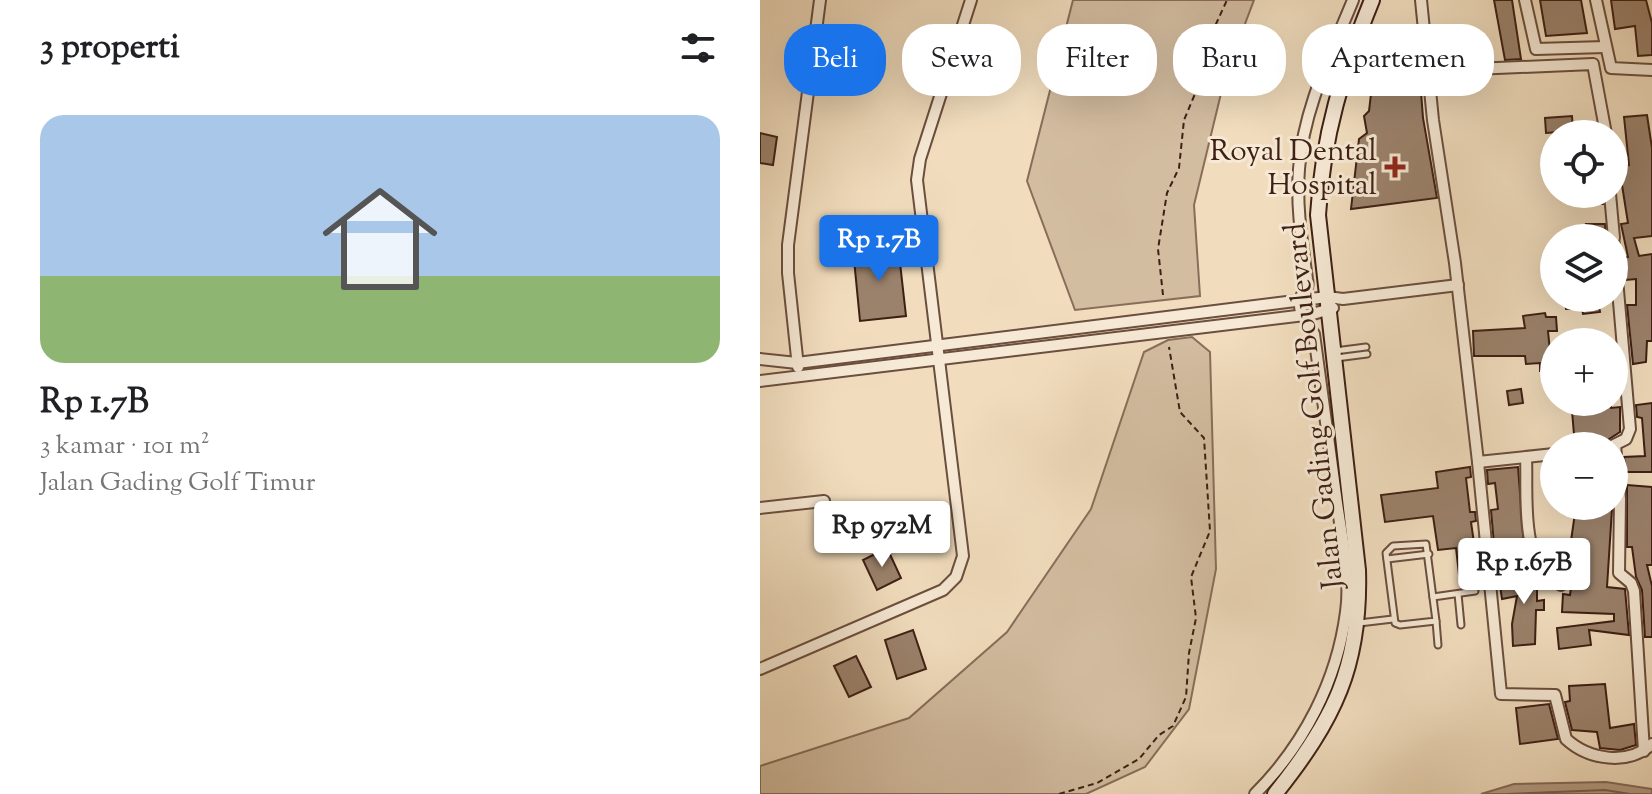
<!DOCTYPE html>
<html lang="id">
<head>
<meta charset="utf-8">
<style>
  body { margin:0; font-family:"Sorts Mill Goudy",serif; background:#f2f2f2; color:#202124; height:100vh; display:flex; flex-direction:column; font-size:30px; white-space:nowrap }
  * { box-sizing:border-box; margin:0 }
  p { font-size:26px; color:#757577 }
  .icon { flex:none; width:44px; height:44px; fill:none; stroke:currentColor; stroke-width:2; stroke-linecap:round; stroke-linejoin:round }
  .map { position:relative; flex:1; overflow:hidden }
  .side { display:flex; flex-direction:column; background:#fff; width:760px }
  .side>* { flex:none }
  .top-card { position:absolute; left:24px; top:24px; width:748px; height:72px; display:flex; gap:16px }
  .buttons { position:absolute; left:780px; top:120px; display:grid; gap:16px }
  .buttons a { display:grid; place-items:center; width:88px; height:88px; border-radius:50%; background:#fff; box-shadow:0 8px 32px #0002; font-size:40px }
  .price { position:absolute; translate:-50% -68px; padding:0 18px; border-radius:8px; background:#fff; color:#222; font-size:26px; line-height:52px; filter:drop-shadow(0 2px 4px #0008) }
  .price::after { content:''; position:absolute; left:50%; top:48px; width:24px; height:18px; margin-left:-12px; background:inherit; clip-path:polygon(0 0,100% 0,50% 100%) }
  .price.selected { background:#1a73e8; color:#fff }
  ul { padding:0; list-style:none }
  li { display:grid; align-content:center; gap:16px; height:424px; padding:0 40px }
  li span { display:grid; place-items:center; height:248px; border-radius:24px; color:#555 }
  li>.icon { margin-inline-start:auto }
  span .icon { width:144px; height:144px; fill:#fffc; stroke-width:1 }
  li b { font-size:34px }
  h2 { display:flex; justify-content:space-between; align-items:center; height:96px; padding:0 40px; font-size:34px }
  .tag { padding:0 28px; border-radius:32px; background:#fff; box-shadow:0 8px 32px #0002; font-size:28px; line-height:72px }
  .tag.selected { background:#1a73e8; color:#fff }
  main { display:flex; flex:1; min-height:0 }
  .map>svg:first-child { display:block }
  .green { fill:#d3bda1; stroke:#886e5a; stroke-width:2 }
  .water { fill:#b49c84; stroke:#856a57; stroke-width:2 }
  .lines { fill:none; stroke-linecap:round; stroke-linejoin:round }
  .shore { stroke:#795e4c; stroke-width:2 }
  .building { fill:#9b826c; stroke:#3e1f14; stroke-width:2 }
  .service-casing { stroke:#6b4e3e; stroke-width:9 }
  .minor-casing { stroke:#6b4e3e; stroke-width:14 }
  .secondary-casing { stroke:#3e1f14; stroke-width:18 }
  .path { stroke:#3e1f14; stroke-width:2; stroke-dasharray:6 4; stroke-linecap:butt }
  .service { stroke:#f6e9d5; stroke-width:5 }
  .minor { stroke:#f6e9d5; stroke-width:10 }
  .secondary { stroke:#f6e9d5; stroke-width:14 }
  .poi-dot { fill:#8f2418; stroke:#f6e9d5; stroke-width:3 }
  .labels { text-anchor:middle; stroke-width:6; stroke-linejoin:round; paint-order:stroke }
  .poi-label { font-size:30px; fill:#3e1f14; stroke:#f6e9d5; text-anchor:end }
  .street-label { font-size:30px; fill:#3e1f14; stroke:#f6e9d5 }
</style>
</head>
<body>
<main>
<section class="side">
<h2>3 properti<svg class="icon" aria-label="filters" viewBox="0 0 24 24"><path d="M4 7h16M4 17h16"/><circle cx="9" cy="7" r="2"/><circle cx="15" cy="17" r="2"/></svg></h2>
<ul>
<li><span style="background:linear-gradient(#a9c7e8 65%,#8fb573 0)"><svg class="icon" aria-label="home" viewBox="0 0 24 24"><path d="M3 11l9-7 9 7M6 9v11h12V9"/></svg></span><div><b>Rp 1.7B</b><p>3 kamar · 101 m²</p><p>Jalan Gading Golf Timur</p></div></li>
</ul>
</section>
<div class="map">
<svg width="892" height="794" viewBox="0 0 892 794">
  <rect width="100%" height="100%" fill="#f1ddbe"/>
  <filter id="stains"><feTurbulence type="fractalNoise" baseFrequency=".0025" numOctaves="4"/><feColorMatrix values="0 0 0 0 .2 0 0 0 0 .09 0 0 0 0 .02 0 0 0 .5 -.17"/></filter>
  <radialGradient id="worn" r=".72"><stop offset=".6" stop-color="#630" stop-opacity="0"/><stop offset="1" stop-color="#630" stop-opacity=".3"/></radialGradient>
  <g class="green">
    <path d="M313,0H494L465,77L434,205L440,296L315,310L267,181Z"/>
    <path d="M432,337L450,352L456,569L429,709L385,767L326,794H0V766L149,718L247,632L331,509L384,352L408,340Z"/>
  </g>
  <path class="water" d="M846,782L892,789V794H721L754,784Z"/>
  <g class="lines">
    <path class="shore" d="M747,794L845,790L870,794"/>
  </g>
  <g class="building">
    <path d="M734,0H752L761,59L745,60Z"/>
    <path d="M780,0H821L827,33L786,36Z"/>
    <path d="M851,0H886L892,23V55L878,56L875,26L855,29Z"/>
    <path d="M656,27L663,118L677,198L591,209L599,139L607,133L604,116L609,111L613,77L621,69L631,32L639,28L649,33Z"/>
    <path d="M887,115L892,148V236L874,238L879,256L892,254V341H887L886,362L873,364L867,305H876V279L866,280L865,257H868L861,224L868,223L859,166L869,165L864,117Z"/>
    <path d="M812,116L813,131L786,133L785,118Z"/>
    <path d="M0,133L17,137L13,165L0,163Z"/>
    <path d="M822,194H842L843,204H822Z"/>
    <path d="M826,224H845L846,238H829Z"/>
    <path d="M138,245L146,316L100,321L93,249Z"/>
    <path d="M820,298L821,308L806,309L805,299Z"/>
    <path d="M838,301L840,312L823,314L821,303Z"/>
    <path d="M785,313L786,317H796L797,331H788L790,351L794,350V371H780V363L766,364L765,356H714L713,331L765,328L763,316Z"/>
    <path d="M761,389L763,403L749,405L747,391Z"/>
    <path d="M829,402H851V408L860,407V432L846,441H836V446H815L812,411H830Z"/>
    <path d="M892,403V472H866L864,457L885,456L882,418L877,417L876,405Z"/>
    <path d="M710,467L711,477L706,478L710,512H715L716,521L711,522L718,571L699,574L696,548L678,550L673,516L625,522L621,495L678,488L676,472Z"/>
    <path d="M758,467L765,560L745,561V543L734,544L731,510L738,509L735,483L728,484L727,470Z"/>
    <path d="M867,485L892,487V565H887L892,586V637H885L882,590L876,577L872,547H867Z"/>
    <path d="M816,506L852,509L847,587L865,589L869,635L829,630L831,645L799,649L797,628L854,621V614L802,612L803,594L810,595L815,561L784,557L786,545L810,548Z"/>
    <path d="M127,548L141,578L117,590L103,560Z"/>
    <path d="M758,566H770L777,575V601L784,600V610H776L775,644L753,646L752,624L757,596L742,599L740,586L758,584Z"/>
    <path d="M153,630L166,669L137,679L125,640Z"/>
    <path d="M96,656L111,687L89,697L74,666Z"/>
    <path d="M845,684L850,728L874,724L876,745L860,750L840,748L837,732L812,730L805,702L810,701L809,686Z"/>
    <path d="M789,704L798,739L760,744L756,708Z"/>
  </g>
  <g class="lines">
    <defs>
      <g id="service">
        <path d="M575,351L606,347"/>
        <path d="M576,358L607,354"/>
        <path d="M666,544L676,621L640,625L635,623L626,553L633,546Z"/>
        <path d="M627,559L669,554"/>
        <path d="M698,594L701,625"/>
        <path d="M673,597L715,591"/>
        <path d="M676,621L678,645"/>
        <path d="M599,623L633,619"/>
      </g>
      <g id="minor">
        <path d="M661,0L673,120L695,263L718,462L741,694L795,695L806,739C829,760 868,766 892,744"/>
        <path d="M765,0L776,49L845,47"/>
        <path d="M836,0L851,68L892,70"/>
        <path d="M667,71L833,64L846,134"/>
        <path d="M850,194L854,238"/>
        <path d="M0,359L37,363L567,297L583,299L698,285"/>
        <path d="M38,367L28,273V245L60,0"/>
        <path d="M0,381L553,314L573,308"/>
        <path d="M855,445L860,499L859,573L871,583L874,591L884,751"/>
        <path d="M852,446L866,439L870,429L854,244"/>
        <path d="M766,457C768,497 758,565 801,585"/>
        <path d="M718,462L794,454"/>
        <path d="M0,508L64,501"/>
        <path d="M0,669L183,590L196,577L203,556L157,180L160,159L211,0"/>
        <path d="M495,794C544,745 577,681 586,612C591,577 582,538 577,503C569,447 562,390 554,334C547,322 535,310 542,295C546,289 549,287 547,279C542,242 536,206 539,169C543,110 571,54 593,0"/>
      </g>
      <path id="secondary" d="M515,794C574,720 601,666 598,570L558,215C563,134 582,74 612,0"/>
    </defs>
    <use href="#service" class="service-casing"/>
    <use href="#minor" class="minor-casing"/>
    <use href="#secondary" class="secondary-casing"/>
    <g class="path">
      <path d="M403,295L398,249L407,193L419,168L424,120L437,89L445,48L467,0"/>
      <path d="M299,794L337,783L379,759L399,735L413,726L426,697L429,653L436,618L431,577L450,531L444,438L420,412L409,347"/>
    </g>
    <use href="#service" class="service"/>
    <use href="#minor" class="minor"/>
    <use href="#secondary" class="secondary"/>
  </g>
  <path class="poi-dot" d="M631 155h8v8h8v8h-8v8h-8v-8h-8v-8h8z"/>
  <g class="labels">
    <g class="poi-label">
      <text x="617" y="160">Royal Dental<tspan x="617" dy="34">Hospital</tspan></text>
    </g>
    <g class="street-label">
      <text transform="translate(553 406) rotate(-96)" y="10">Jalan Gading Golf Boulevard</text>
    </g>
  </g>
  <rect width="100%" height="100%" filter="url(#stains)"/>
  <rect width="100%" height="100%" fill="url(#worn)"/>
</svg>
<div class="buttons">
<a><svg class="icon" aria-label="locate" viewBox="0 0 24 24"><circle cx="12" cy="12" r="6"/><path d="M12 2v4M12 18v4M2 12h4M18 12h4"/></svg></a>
<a><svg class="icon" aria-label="layers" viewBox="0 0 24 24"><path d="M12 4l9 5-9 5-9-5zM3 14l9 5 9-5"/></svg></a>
<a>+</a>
<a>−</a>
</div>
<b class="price selected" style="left:119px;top:283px">Rp 1.7B</b>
<b class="price" style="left:122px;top:569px">Rp 972M</b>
<b class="price" style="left:764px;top:606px">Rp 1.67B</b>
<div class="top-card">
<a class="tag selected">Beli</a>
<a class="tag">Sewa</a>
<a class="tag">Filter</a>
<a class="tag">Baru</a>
<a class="tag">Apartemen</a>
</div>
</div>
</main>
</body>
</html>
